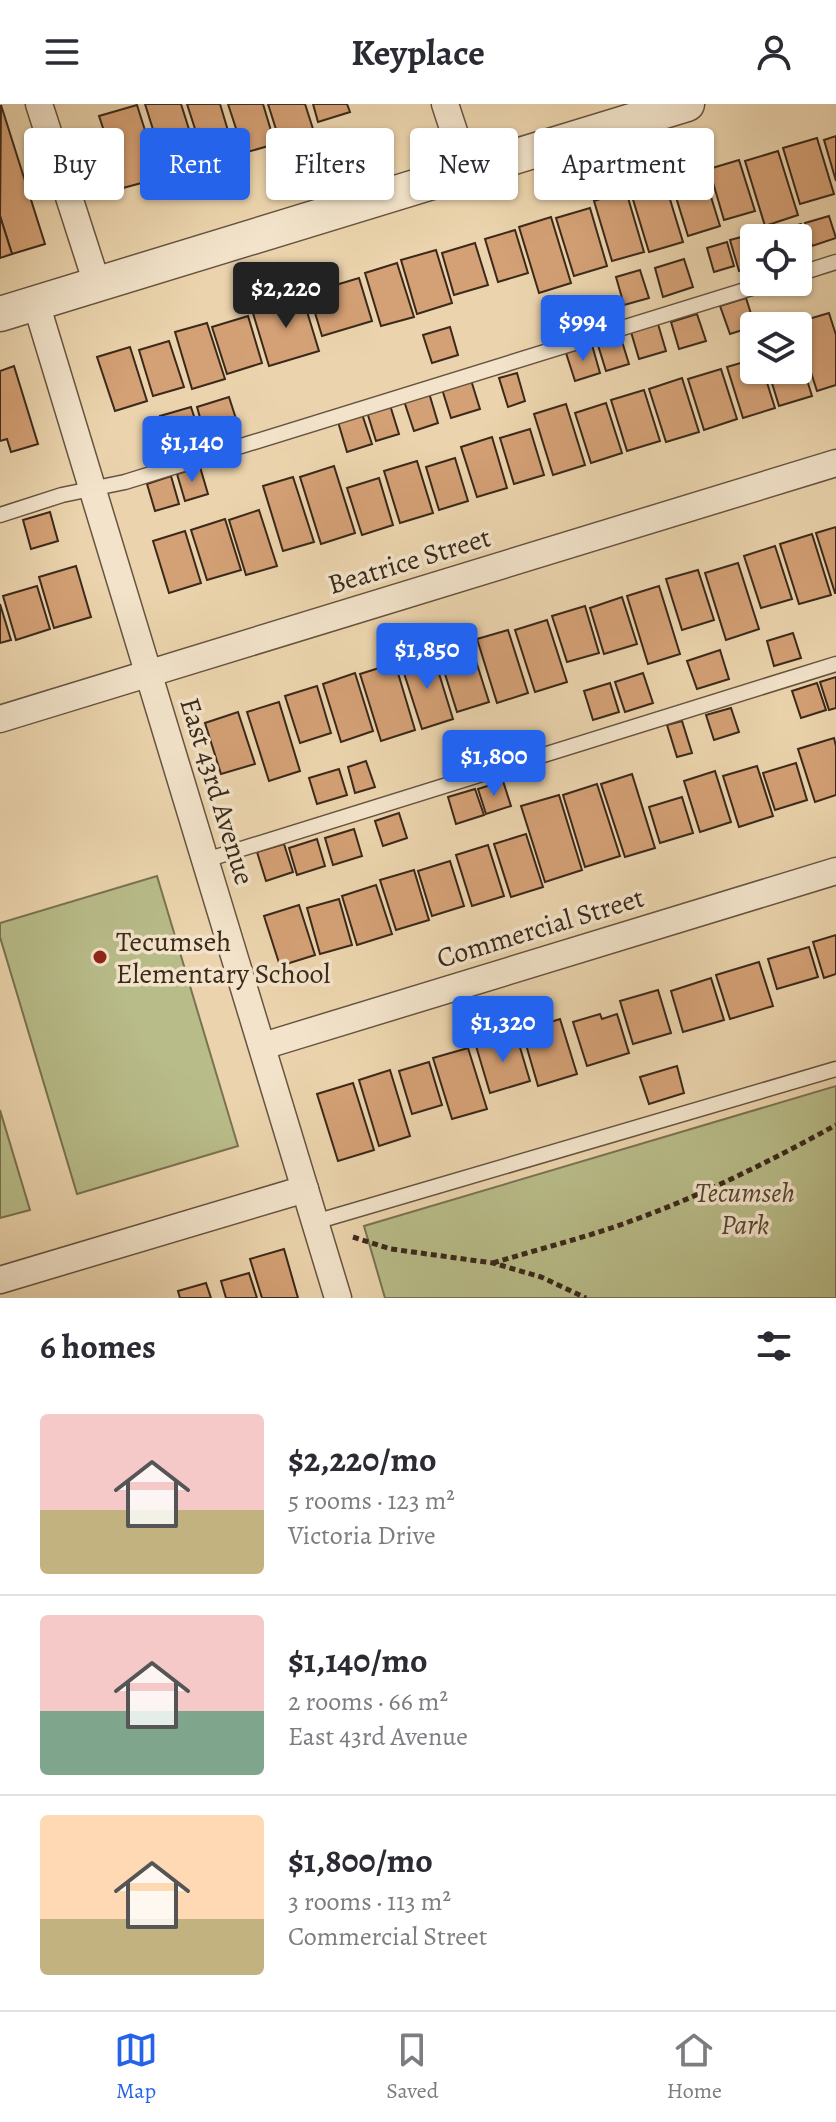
<!DOCTYPE html>
<html lang="en">
<head>
<meta charset="utf-8">
<style>
  body { margin:0; font-family:Alegreya,serif; background:#f2f2f3; color:#2b2b33; height:100vh; display:flex; flex-direction:column; font-size:30px; white-space:nowrap }
  * { box-sizing:border-box; margin:0 }
  p { font-size:26px; color:#7c7c81 }
  .icon { flex:none; width:44px; height:44px; fill:none; stroke:currentColor; stroke-width:2; stroke-linecap:round; stroke-linejoin:round }
  .map { position:relative; height:1194px; overflow:hidden }
  .drawer { display:flex; flex-direction:column; background:#fff; flex:1 }
  .drawer>* { flex:none }
  .hud { position:absolute; left:24px; top:24px; width:788px; height:72px; display:flex; gap:16px }
  .controls { position:absolute; left:740px; top:120px; display:grid; gap:16px }
  .controls a { display:grid; place-items:center; width:72px; height:72px; border-radius:8px; background:#fff; box-shadow:0 2px 6px #0004; font-size:40px }
  .price { position:absolute; translate:-50% -68px; padding:0 18px; border-radius:8px; background:#2563eb; color:#fff; font-size:26px; line-height:52px; filter:drop-shadow(0 2px 4px #0008) }
  .price::after { content:''; position:absolute; left:50%; top:48px; width:24px; height:18px; margin-left:-12px; background:inherit; clip-path:polygon(0 0,100% 0,50% 100%) }
  .price.on { background:#222; color:#fff }
  ul { padding:0; list-style:none }
  li { display:flex; align-items:center; gap:24px; height:200px; padding:0 40px }
  li+li { border-top:2px solid #e1e1e2 }
  li span { display:grid; place-items:center; flex:none; width:224px; height:160px; border-radius:8px; color:#555 }
  li>.icon { margin-inline-start:auto }
  span .icon { width:96px; height:96px; fill:#fffc; stroke-width:1 }
  li b { font-size:34px }
  h2 { display:flex; justify-content:space-between; align-items:center; height:96px; padding:0 40px; font-size:34px }
  .tag { padding:0 28px; border-radius:8px; background:#fff; box-shadow:0 2px 6px #0004; font-size:28px; line-height:72px }
  .tag.on { background:#2563eb; color:#fff }
  header { display:flex; justify-content:space-between; align-items:center; height:104px; padding:0 40px; background:#fff; font-size:36px; font-weight:700 }
  .tabs { display:flex; justify-content:space-around; align-items:center; height:112px; border-top:2px solid #e1e1e2; background:#fff; font-size:22px; color:#7c7c81 }
  .tabs a { display:grid; justify-items:center; gap:4px }
  .tabs .on { color:#2563eb }
  .map>svg:first-child { display:block }
  .green { fill:#b8bc89; stroke:#7a7252; stroke-width:2 }
  .building { fill:#d4a075; stroke:#3b291b; stroke-width:2 }
  .lines { fill:none; stroke-linecap:round; stroke-linejoin:round }
  .service-casing { stroke:#675440; stroke-width:17 }
  .minor-casing { stroke:#675440; stroke-width:29 }
  .tertiary-casing { stroke:#675440; stroke-width:37 }
  .path { stroke:#3b291b; stroke-width:5; stroke-dasharray:6 4; stroke-linecap:butt }
  .service { stroke:#f2e3ca; stroke-width:14 }
  .minor { stroke:#f2e3ca; stroke-width:26 }
  .tertiary { stroke:#f2e3ca; stroke-width:34 }
  .poi-dot { fill:#8f2418; stroke:#f2e3ca; stroke-width:3 }
  .labels { text-anchor:middle; stroke-width:7; stroke-linejoin:round; paint-order:stroke }
  .street-label { font-size:28px; fill:#3b291b; stroke:#f2e3ca }
  .poi-label { font-size:28px; fill:#3b291b; stroke:#f2e3ca; text-anchor:start }
  .park-label { font-size:28px; font-style:italic; fill:#544631; stroke:#f2e3ca }
</style>
</head>
<body>
<header><svg class="icon" aria-label="menu" viewBox="0 0 24 24"><path d="M4 6h16M4 12h16M4 18h16"/></svg>Keyplace<svg class="icon" aria-label="person" viewBox="0 0 24 24"><circle cx="12" cy="8" r="4"/><path d="M4 21q1-7 8-7t8 7"/></svg></header>
<div class="map">
<svg width="836" height="1194" viewBox="0 0 836 1194">
  <rect width="100%" height="100%" fill="#ebd4ad"/>
  <filter id="stains"><feTurbulence type="fractalNoise" baseFrequency=".0025" numOctaves="4"/><feColorMatrix values="0 0 0 0 .2 0 0 0 0 .09 0 0 0 0 .02 0 0 0 .5 -.17"/></filter>
  <radialGradient id="worn" r=".72"><stop offset=".6" stop-color="#630" stop-opacity="0"/><stop offset="1" stop-color="#630" stop-opacity=".3"/></radialGradient>
  <g class="green">
    <path d="M157,772L238,1042L77,1090L0,833V819Z"/>
    <path d="M836,982V1194H385L364,1122Z"/>
    <path d="M0,1006L30,1106L0,1114Z"/>
  </g>
  <g class="building">
    <path d="M145,0H181L200,60L167,70Z"/>
    <path d="M187,0H220L235,50L206,59Z"/>
    <path d="M228,0H263L275,40L244,49Z"/>
    <path d="M268,0H305L314,28L280,38Z"/>
    <path d="M313,0H347L350,8L318,18Z"/>
    <path d="M1,1L45,140L12,150L0,112Z"/>
    <path d="M137,1L160,74L123,84L99,12Z"/>
    <path d="M836,32V77L824,36Z"/>
    <path d="M817,34L834,90L800,100L783,44Z"/>
    <path d="M778,47L798,111L765,122L745,57Z"/>
    <path d="M739,56L755,107L724,116L709,65Z"/>
    <path d="M703,67L720,122L688,132L671,77Z"/>
    <path d="M665,79L683,138L649,148L631,89Z"/>
    <path d="M626,87L644,148L612,157L594,97Z"/>
    <path d="M590,104L607,162L574,172L556,114Z"/>
    <path d="M0,112L12,150L0,154Z"/>
    <path d="M829,112L836,134L812,142L805,119Z"/>
    <path d="M551,113L571,179L539,189L519,123Z"/>
    <path d="M801,120L809,144L798,148V134H780L778,127Z"/>
    <path d="M515,126L528,169L498,178L485,135Z"/>
    <path d="M749,131L754,149V162L739,167L730,136Z"/>
    <path d="M727,138L734,162L714,168L707,144Z"/>
    <path d="M475,139L488,181L454,191L442,149Z"/>
    <path d="M436,146L452,199L417,210L401,156Z"/>
    <path d="M684,155L693,183L663,193L655,164Z"/>
    <path d="M397,159L414,213L381,222L365,169Z"/>
    <path d="M640,166L649,194L624,201L616,173Z"/>
    <path d="M359,174L372,217L322,232L309,189Z"/>
    <path d="M302,191L319,247L269,262L252,206Z"/>
    <path d="M746,194L755,222L730,230L720,202Z"/>
    <path d="M829,209L836,231V281L817,287L795,219Z"/>
    <path d="M697,210L706,237L679,245L671,218Z"/>
    <path d="M248,212L262,259L227,270L212,223Z"/>
    <path d="M207,219L225,275L192,285L175,228Z"/>
    <path d="M658,220L666,247L639,255L631,228Z"/>
    <path d="M450,223L458,251L432,259L423,231Z"/>
    <path d="M620,231L629,260L606,267L597,238Z"/>
    <path d="M169,237L184,283L153,292L139,246Z"/>
    <path d="M592,241L600,269L575,277L566,249Z"/>
    <path d="M130,243L147,297L115,307L97,253Z"/>
    <path d="M798,247L812,292L779,302L768,266H798Z"/>
    <path d="M754,255V266H763L775,304L743,314L727,263Z"/>
    <path d="M14,262L38,340L11,348L7,335L0,337V267Z"/>
    <path d="M721,265L737,315L704,326L688,275Z"/>
    <path d="M517,269L525,297L508,303L499,274Z"/>
    <path d="M682,274L699,328L666,338L649,285Z"/>
    <path d="M471,276L480,305L451,314L442,285Z"/>
    <path d="M644,286L660,337L627,347L611,296Z"/>
    <path d="M429,289L438,319L414,327L404,297Z"/>
    <path d="M229,293L238,321L205,331L197,303Z"/>
    <path d="M606,299L622,349L591,359L575,309Z"/>
    <path d="M566,300L585,361L553,371L534,310Z"/>
    <path d="M390,301L399,330L376,337L367,308Z"/>
    <path d="M191,303L200,331L168,340L160,312Z"/>
    <path d="M362,310L372,340L347,348L338,318Z"/>
    <path d="M530,325L544,371L514,380L500,334Z"/>
    <path d="M492,333L507,384L477,393L461,343Z"/>
    <path d="M455,354L468,397L439,406L426,363Z"/>
    <path d="M417,357L433,409L400,419L384,367Z"/>
    <path d="M334,362L355,429L321,440L300,373Z"/>
    <path d="M200,363L208,390L185,397L177,370Z"/>
    <path d="M171,372L179,400L155,407L147,380Z"/>
    <path d="M293,373L314,438L283,447L263,382Z"/>
    <path d="M379,374L393,421L362,431L347,384Z"/>
    <path d="M259,406L277,462L246,471L229,416Z"/>
    <path d="M50,408L58,437L31,445L23,416Z"/>
    <path d="M225,415L241,466L207,476L191,426Z"/>
    <path d="M836,423V489H835L816,429Z"/>
    <path d="M185,427L201,479L169,489L153,437Z"/>
    <path d="M812,430L831,491L799,500L780,440Z"/>
    <path d="M775,442L792,495L761,504L744,452Z"/>
    <path d="M738,459L759,525L726,536L705,469Z"/>
    <path d="M76,462L91,513L54,524L39,473Z"/>
    <path d="M698,466L714,516L682,526L666,475Z"/>
    <path d="M37,482L50,525L16,536L3,492Z"/>
    <path d="M659,482L680,550L648,560L627,492Z"/>
    <path d="M622,493L637,540L604,550L590,504Z"/>
    <path d="M0,500L11,536L0,539Z"/>
    <path d="M585,502L599,549L567,558L552,512Z"/>
    <path d="M547,516L567,578L535,588L515,526Z"/>
    <path d="M508,526L528,589L497,599L477,535Z"/>
    <path d="M793,529L801,554L774,562L767,537Z"/>
    <path d="M470,538L489,598L457,608L438,548Z"/>
    <path d="M720,546L729,575L697,585L687,557Z"/>
    <path d="M433,550L453,615L422,625L401,560Z"/>
    <path d="M395,559L415,626L381,637L360,570Z"/>
    <path d="M355,569L373,627L341,638L323,580Z"/>
    <path d="M643,569L653,599L625,608L615,578Z"/>
    <path d="M836,573V604L829,606L820,578Z"/>
    <path d="M610,579L619,608L593,616L584,587Z"/>
    <path d="M817,579L826,606L801,614L792,587Z"/>
    <path d="M317,582L331,629L300,639L285,592Z"/>
    <path d="M279,598L300,667L269,677L247,608Z"/>
    <path d="M731,604L739,628L714,636L706,611Z"/>
    <path d="M238,608L255,660L221,670L205,619Z"/>
    <path d="M682,617L692,649L677,653L667,621Z"/>
    <path d="M834,634L836,642V691L815,698L798,645Z"/>
    <path d="M366,657L375,683L355,689L348,663Z"/>
    <path d="M796,659L807,696L775,706L763,669Z"/>
    <path d="M757,662L773,712L739,723L723,672Z"/>
    <path d="M339,665L347,691L317,700L309,674Z"/>
    <path d="M715,667L731,718L700,728L684,677Z"/>
    <path d="M632,670L655,744L625,753L601,680Z"/>
    <path d="M503,677L511,702L486,710L478,685Z"/>
    <path d="M597,680L620,752L585,763L563,691Z"/>
    <path d="M475,685L484,711L456,720L448,693Z"/>
    <path d="M559,691L582,766L545,778L521,702Z"/>
    <path d="M682,693L693,729L660,739L649,703Z"/>
    <path d="M399,709L407,734L383,742L375,717Z"/>
    <path d="M354,725L362,752L333,761L325,734Z"/>
    <path d="M526,730L543,783L511,793L494,740Z"/>
    <path d="M317,735L325,762L297,771L289,744Z"/>
    <path d="M284,740L293,768L266,777L257,748Z"/>
    <path d="M488,741L504,792L472,802L456,751Z"/>
    <path d="M450,757L464,802L432,812L418,767Z"/>
    <path d="M414,766L429,816L396,826L380,776Z"/>
    <path d="M376,781L392,830L357,841L342,792Z"/>
    <path d="M339,795L352,841L320,850L307,804Z"/>
    <path d="M299,801L315,851L280,862L264,812Z"/>
    <path d="M836,831V870L824,874L813,838Z"/>
    <path d="M809,843L818,873L777,885L768,855Z"/>
    <path d="M759,858L773,902L730,915L716,871Z"/>
    <path d="M711,874L724,916L683,928L671,887Z"/>
    <path d="M658,886L671,929L633,940L620,897Z"/>
    <path d="M600,910L602,915L617,910L629,949L587,962L573,918Z"/>
    <path d="M560,915L577,970L538,982L522,927Z"/>
    <path d="M516,930L530,977L490,989L476,942Z"/>
    <path d="M468,944L487,1005L452,1015L433,954Z"/>
    <path d="M429,958L442,1001L412,1010L399,967Z"/>
    <path d="M677,962L684,989L649,1000L640,973Z"/>
    <path d="M390,966L410,1032L379,1042L359,976Z"/>
    <path d="M353,979L374,1046L338,1057L317,990Z"/>
    <path d="M284,1145L298,1194H262L250,1155Z"/>
    <path d="M249,1169L257,1194H226L221,1177Z"/>
    <path d="M206,1179L211,1194H180L178,1187Z"/>
  </g>
  <g class="lines">
    <defs>
      <g id="service">
        <path d="M798,170L836,158"/>
        <path d="M0,411L62,391L125,378L771,178"/>
        <path d="M206,756L836,560"/>
        <path d="M315,1118L836,965"/>
      </g>
      <g id="minor">
        <path d="M39,0L97,180"/>
        <path d="M445,0L467,67"/>
        <path d="M36,199L338,1194"/>
        <path d="M0,615L836,359"/>
        <path d="M263,942L836,767"/>
        <path d="M0,1176L305,1085"/>
      </g>
      <path id="tertiary" d="M0,210L687,0"/>
    </defs>
    <use href="#service" class="service-casing"/>
    <use href="#minor" class="minor-casing"/>
    <use href="#tertiary" class="tertiary-casing"/>
    <g class="path">
      <path d="M353,1133L391,1145L493,1159L541,1173L586,1194"/>
      <path d="M493,1159C532,1147 572,1137 611,1124C689,1098 765,1060 836,1021"/>
    </g>
    <use href="#service" class="service"/>
    <use href="#minor" class="minor"/>
    <use href="#tertiary" class="tertiary"/>
  </g>
  <circle class="poi-dot" cx="100" cy="853" r="8"/>
  <g class="labels">
    <g class="street-label">
      <text transform="translate(409 456) rotate(-17)" y="10">Beatrice Street</text>
      <text transform="translate(218 687) rotate(73)" y="10">East 43rd Avenue</text>
      <text transform="translate(540 823) rotate(-17)" y="10">Commercial Street</text>
    </g>
    <g class="poi-label">
      <text x="116" y="847">Tecumseh<tspan x="116" dy="32">Elementary School</tspan></text>
    </g>
    <g class="park-label">
      <text x="745" y="1098">Tecumseh<tspan x="745" dy="32">Park</tspan></text>
    </g>
  </g>
  <rect width="100%" height="100%" filter="url(#stains)"/>
  <rect width="100%" height="100%" fill="url(#worn)"/>
</svg>
<div class="controls">
<a><svg class="icon" aria-label="locate" viewBox="0 0 24 24"><circle cx="12" cy="12" r="6"/><path d="M12 2v4M12 18v4M2 12h4M18 12h4"/></svg></a>
<a><svg class="icon" aria-label="layers" viewBox="0 0 24 24"><path d="M12 4l9 5-9 5-9-5zM3 14l9 5 9-5"/></svg></a>
</div>
<b class="price on" style="left:286px;top:226px">$2,220</b>
<b class="price" style="left:583px;top:259px">$994</b>
<b class="price" style="left:192px;top:380px">$1,140</b>
<b class="price" style="left:427px;top:587px">$1,850</b>
<b class="price" style="left:494px;top:694px">$1,800</b>
<b class="price" style="left:503px;top:960px">$1,320</b>
<div class="hud">
<a class="tag">Buy</a>
<a class="tag on">Rent</a>
<a class="tag">Filters</a>
<a class="tag">New</a>
<a class="tag">Apartment</a>
</div>
</div>
<section class="drawer">
<h2>6 homes<svg class="icon" aria-label="filters" viewBox="0 0 24 24"><path d="M4 7h16M4 17h16"/><circle cx="9" cy="7" r="2"/><circle cx="15" cy="17" r="2"/></svg></h2>
<ul>
<li><span style="background:linear-gradient(#f6c9c9 60%,#c2b280 0)"><svg class="icon" aria-label="home" viewBox="0 0 24 24"><path d="M3 11l9-7 9 7M6 9v11h12V9"/></svg></span><div><b>$2,220/mo</b><p>5 rooms · 123 m²</p><p>Victoria Drive</p></div></li>
<li><span style="background:linear-gradient(#f6c9c9 60%,#7fa58c 0)"><svg class="icon" aria-label="home" viewBox="0 0 24 24"><path d="M3 11l9-7 9 7M6 9v11h12V9"/></svg></span><div><b>$1,140/mo</b><p>2 rooms · 66 m²</p><p>East 43rd Avenue</p></div></li>
<li><span style="background:linear-gradient(#ffd9b3 65%,#c2b280 0)"><svg class="icon" aria-label="home" viewBox="0 0 24 24"><path d="M3 11l9-7 9 7M6 9v11h12V9"/></svg></span><div><b>$1,800/mo</b><p>3 rooms · 113 m²</p><p>Commercial Street</p></div></li>
</ul>
</section>
<nav class="tabs">
<a class="on"><svg class="icon" aria-label="map" viewBox="0 0 24 24"><path d="M3 6l6-2 6 2 6-2v14l-6 2-6-2-6 2zM9 4v14M15 6v14"/></svg>Map</a>
<a><svg class="icon" aria-label="saved" viewBox="0 0 24 24"><path d="M7 4h10v16l-5-4-5 4z"/></svg>Saved</a>
<a><svg class="icon" aria-label="home" viewBox="0 0 24 24"><path d="M3 11l9-7 9 7M6 9v11h12V9"/></svg>Home</a>
</nav>
</body>
</html>
